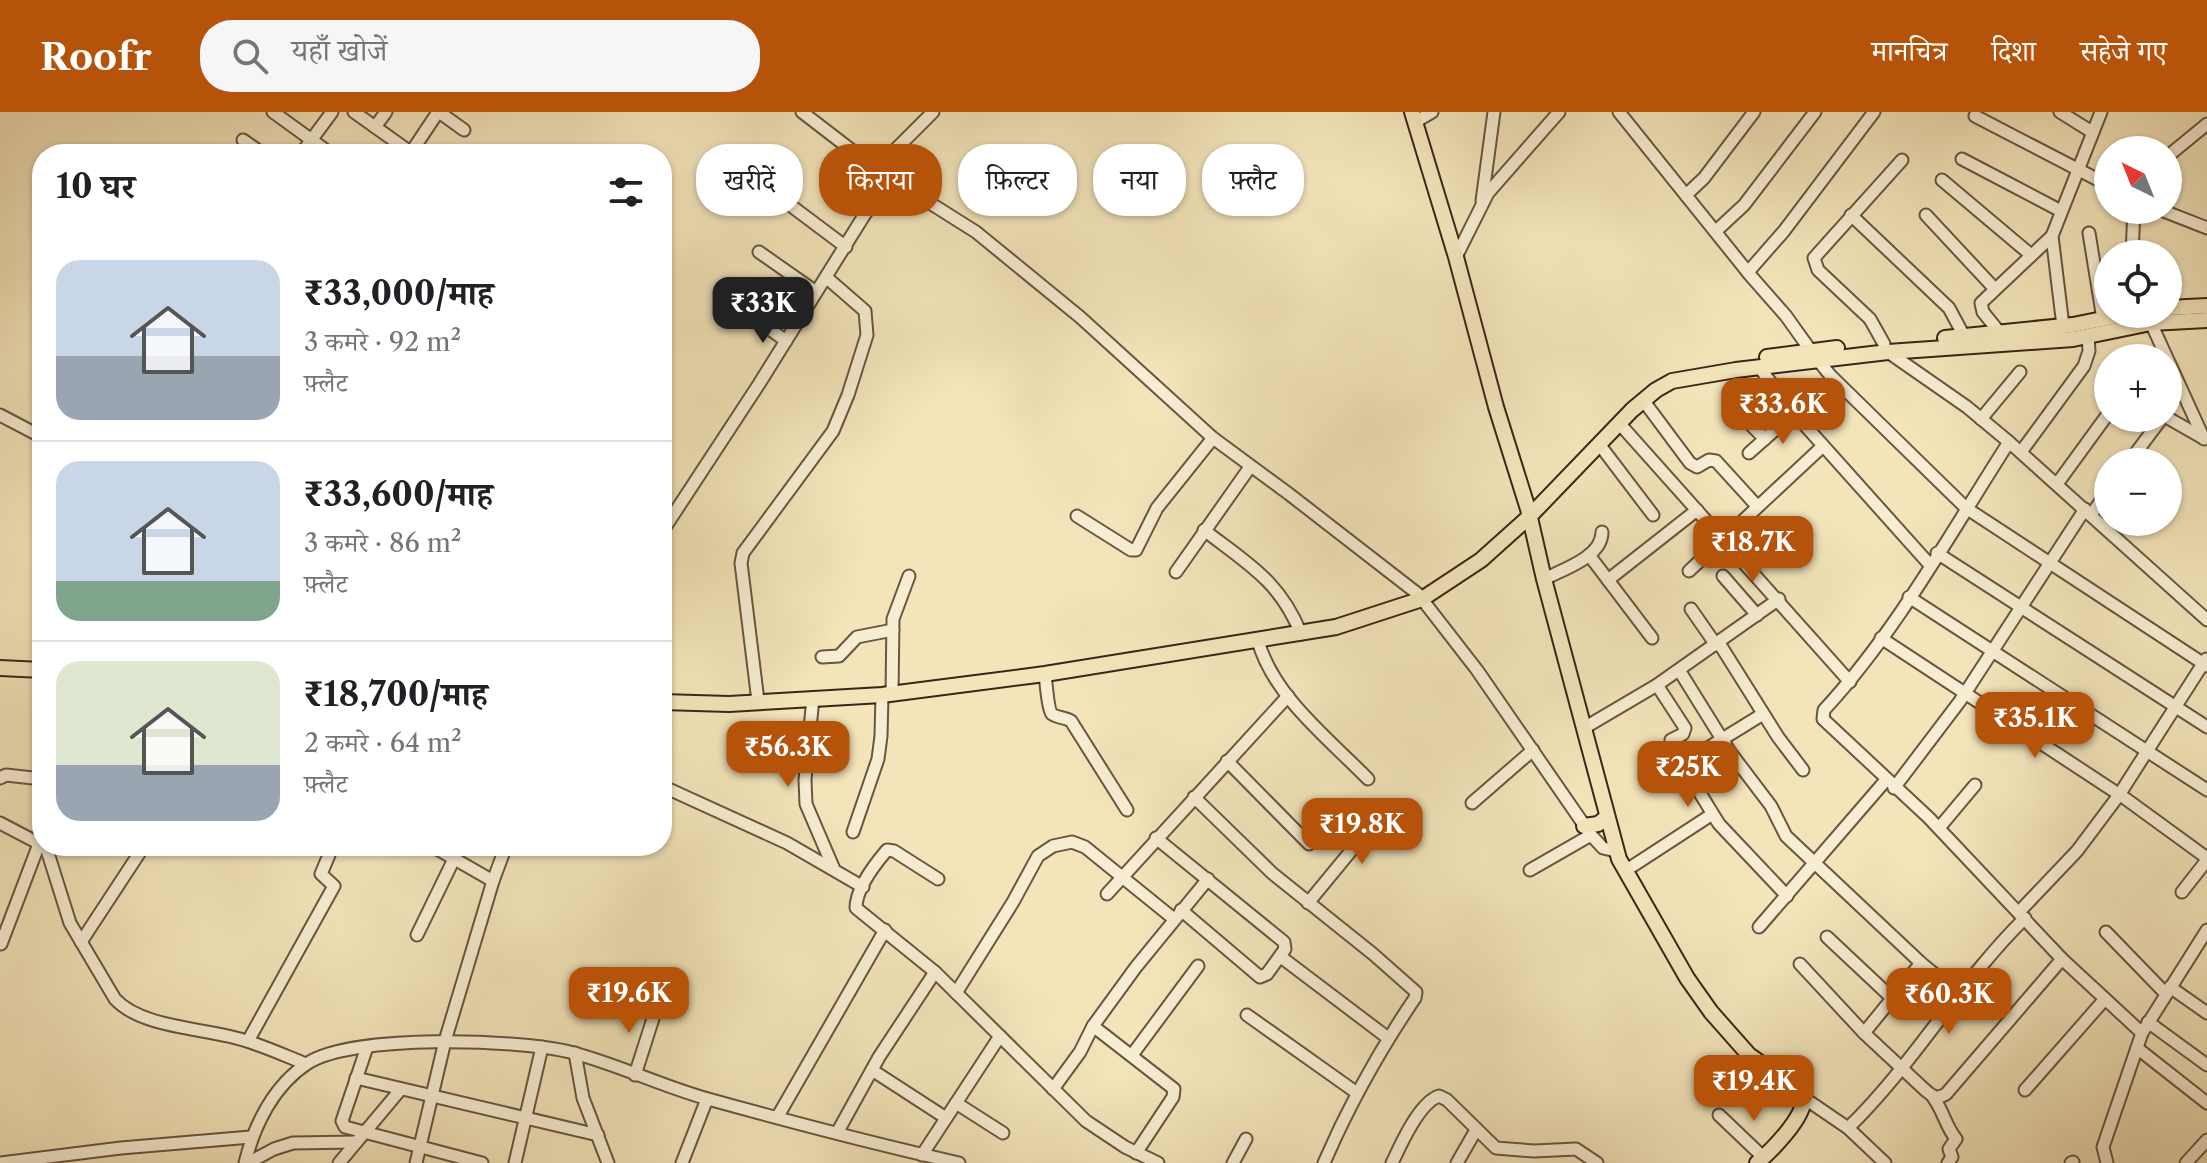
<!DOCTYPE html>
<html lang="hi">
<head>
<meta charset="utf-8">
<style>
  body { margin:0; font-family:"Libre Caslon Text","Noto Serif Devanagari",serif; background:#f6f6f6; color:#202124; height:100vh; display:flex; flex-direction:column; font-size:30px; white-space:nowrap }
  * { box-sizing:border-box; margin:0 }
  p { font-size:26px; color:#757577 }
  .icon { flex:none; width:44px; height:44px; fill:none; stroke:currentColor; stroke-width:2; stroke-linecap:round; stroke-linejoin:round }
  .map { position:relative; flex:1; overflow:hidden }
  .drawer { position:absolute; left:32px; top:32px; width:640px; height:712px; display:flex; flex-direction:column; background:#fff; border-radius:32px; box-shadow:0 2px 6px #0004 }
  .drawer>* { flex:none }
  .banner { position:absolute; left:696px; top:32px; width:760px; height:72px; display:flex; gap:16px }
  .needle { width:52px; rotate:317deg }
  .tools { position:absolute; left:2094px; top:24px; display:grid; gap:16px }
  .tools a { display:grid; place-items:center; width:88px; height:88px; border-radius:50%; background:#fff; box-shadow:0 2px 6px #0004; font-size:40px }
  .price { position:absolute; translate:-50% -68px; padding:0 18px; border-radius:16px; background:#b45309; color:#fff; font-size:26px; line-height:52px; filter:drop-shadow(0 2px 4px #0008) }
  .price::after { content:''; position:absolute; left:50%; top:48px; width:24px; height:18px; margin-left:-12px; background:inherit; clip-path:polygon(0 0,100% 0,50% 100%) }
  .price.active { background:#222; color:#fff }
  ul { padding:0; list-style:none }
  li { display:flex; align-items:center; gap:24px; height:200px; padding:0 24px }
  li+li { border-top:2px solid #e0e0e0 }
  li span { display:grid; place-items:center; flex:none; width:224px; height:160px; border-radius:24px; color:#555 }
  li>.icon { margin-inline-start:auto }
  span .icon { width:96px; height:96px; fill:#fffc; stroke-width:1 }
  li b { font-size:34px }
  h2 { display:flex; justify-content:space-between; align-items:center; height:96px; padding:0 24px; font-size:34px }
  .pill { padding:0 28px; border-radius:32px; background:#fff; box-shadow:0 2px 6px #0004; font-size:28px; line-height:72px }
  .pill.active { background:#b45309; color:#fff }
  header { display:flex; align-items:center; gap:48px; box-sizing:border-box; height:112px; padding:0 40px; background:#b45309; color:#fff }
  header strong { font-size:38px }
  nav { display:flex; gap:44px; margin-inline-start:auto; font-size:28px }
  .search { width:560px; height:72px; background:#f6f6f6; display:flex; align-items:center; gap:20px; box-sizing:border-box; padding:0 28px; border-radius:32px; color:#757577; font-size:30px }
  .map>svg:first-child { display:block }
  .lines { fill:none; stroke-linecap:round; stroke-linejoin:round }
  .minor-casing { stroke:#695540; stroke-width:15 }
  .major-casing { stroke:#3b2517; stroke-width:18 }
  .minor { stroke:#f7edd2; stroke-width:11 }
  .major { stroke:#f3e4ba; stroke-width:14 }
</style>
</head>
<body>
<header>
<strong>Roofr</strong>
<div class="search"><svg class="icon" aria-label="search" viewBox="0 0 24 24"><circle cx="10" cy="10" r="6"/><path d="M15 15l6 6"/></svg>यहाँ खोजें</div>
<nav><a>मानचित्र</a><a>दिशा</a><a>सहेजे गए</a></nav>
</header>
<div class="map">
<svg width="2207" height="1051" viewBox="0 0 2207 1051">
  <rect width="100%" height="100%" fill="#f3e4ba"/>
  <filter id="stains"><feTurbulence type="fractalNoise" baseFrequency=".0025" numOctaves="4"/><feColorMatrix values="0 0 0 0 .2 0 0 0 0 .09 0 0 0 0 .02 0 0 0 .5 -.17"/></filter>
  <radialGradient id="worn" r=".72"><stop offset=".6" stop-color="#630" stop-opacity="0"/><stop offset="1" stop-color="#630" stop-opacity=".3"/></radialGradient>
  <g class="lines">
    <defs>
      <g id="minor">
        <path d="M273,0L331,42"/>
        <path d="M354,0L413,42"/>
        <path d="M439,0L464,18"/>
        <path d="M802,0L876,57L976,120L1080,205L1213,326L1289,382L1418,482L1477,558L1591,723L1603,736L1616,739"/>
        <path d="M1619,0L1750,163L1786,204L1811,239"/>
        <path d="M2060,0L2092,20"/>
        <path d="M1975,4L2108,73"/>
        <path d="M1415,10L1432,0"/>
        <path d="M375,15L386,0"/>
        <path d="M243,28L263,42"/>
        <path d="M301,42L332,0"/>
        <path d="M410,42L438,0"/>
        <path d="M2168,44L2207,12"/>
        <path d="M1962,47L2061,99"/>
        <path d="M876,57L933,0"/>
        <path d="M1942,68L2031,143"/>
        <path d="M1686,83L1704,66L1754,0"/>
        <path d="M1482,89L1494,0"/>
        <path d="M790,93L846,135"/>
        <path d="M2161,98L2207,116"/>
        <path d="M1851,103L1949,196L1964,224"/>
        <path d="M1926,103L1994,176"/>
        <path d="M1716,119L1744,93L1815,0"/>
        <path d="M2089,121L2103,207"/>
        <path d="M759,140L816,180"/>
        <path d="M2132,142L2134,98"/>
        <path d="M1456,145L1488,81L1559,0"/>
        <path d="M1748,160L1784,119L1874,0"/>
        <path d="M727,186L786,229"/>
        <path d="M2151,211L2167,246"/>
        <path d="M2063,214L2052,124L2101,0"/>
        <path d="M2000,221L1983,200L1981,191L2052,124"/>
        <path d="M1884,232L1870,207L1818,158L1814,146L1902,48"/>
        <path d="M1888,240L1967,295L2009,330L2207,508"/>
        <path d="M1818,248L1830,263L1966,396L2207,554"/>
        <path d="M2168,248L2204,327"/>
        <path d="M1759,255L1794,301L1930,453"/>
        <path d="M1643,288L1690,351L1697,355L1709,348L1716,349L1757,394"/>
        <path d="M0,303L42,325"/>
        <path d="M1743,305L1765,327"/>
        <path d="M2168,306L2203,326"/>
        <path d="M1981,307L2020,260"/>
        <path d="M1619,311L1850,570"/>
        <path d="M2009,330C1951,420 1897,519 1824,598L1823,607L1929,706L2062,847L2142,921"/>
        <path d="M1599,332L1653,403"/>
        <path d="M2021,340L2084,254L2089,239L2088,224"/>
        <path d="M1749,341L1794,301"/>
        <path d="M2129,350L2162,306"/>
        <path d="M2057,372L2108,302"/>
        <path d="M2091,403L2108,379"/>
        <path d="M1077,404L1131,438H1136L1157,396L1213,326"/>
        <path d="M1204,418C1248,452 1280,469 1301,522"/>
        <path d="M662,420L759,272L865,102L891,66"/>
        <path d="M1937,441L2207,615"/>
        <path d="M1589,443L1652,526"/>
        <path d="M1689,459L1823,334"/>
        <path d="M1176,460L1250,355"/>
        <path d="M1723,464L1757,503"/>
        <path d="M1544,467C1564,457 1602,445 1602,420"/>
        <path d="M1608,468L1697,398"/>
        <path d="M1909,485L2207,678"/>
        <path d="M1691,497L1716,533"/>
        <path d="M1881,526L2126,687L2207,746"/>
        <path d="M1258,529C1274,585 1329,627 1368,667"/>
        <path d="M1719,531L1778,625L1803,658"/>
        <path d="M822,545L839,544L857,525L893,518"/>
        <path d="M1679,558L1730,640L1771,694L1786,724L1921,851L1959,882"/>
        <path d="M1045,562C1046,570 1048,598 1052,602C1057,606 1065,605 1071,609L1127,698"/>
        <path d="M1657,573L1685,616L1683,622L1671,628V634L1719,712L1787,784"/>
        <path d="M892,582L893,507L909,464"/>
        <path d="M813,586L805,668L806,692L833,755"/>
        <path d="M758,589L741,451L743,441L833,319L848,283L867,223L865,199L827,166"/>
        <path d="M1584,616L1657,573L1779,487"/>
        <path d="M1227,649L1309,732"/>
        <path d="M1682,652L1763,602"/>
        <path d="M0,666L6,663L42,667"/>
        <path d="M662,674L787,731L863,775"/>
        <path d="M1894,676L1960,589L2085,397"/>
        <path d="M1194,685L1272,761L1373,842L1416,880L1415,886C1379,939 1349,993 1324,1051"/>
        <path d="M1472,691L1533,638"/>
        <path d="M0,711L42,733"/>
        <path d="M1939,716L1975,673"/>
        <path d="M853,720L878,647L881,624L882,583"/>
        <path d="M1156,726L1284,830L1285,837L1267,862L1260,865L1181,798"/>
        <path d="M43,734L47,738L70,811L115,887C141,915 200,916 236,926C260,932 283,943 306,952"/>
        <path d="M432,734L493,769"/>
        <path d="M1530,758L1591,723"/>
        <path d="M1625,759L1711,703"/>
        <path d="M938,767L894,739L887,738C875,752 856,777 856,796L935,860L1086,1009L1125,1035L1158,1051"/>
        <path d="M2182,780L2207,748"/>
        <path d="M1107,782L1288,584"/>
        <path d="M1308,791L1388,694"/>
        <path d="M2019,800L2077,739L2119,683L2206,547"/>
        <path d="M1759,815L1886,668"/>
        <path d="M2106,820L2166,882"/>
        <path d="M417,823L454,747"/>
        <path d="M1827,825L1893,887"/>
        <path d="M81,830L144,734"/>
        <path d="M1,832L42,724"/>
        <path d="M1281,845L1388,926"/>
        <path d="M1800,852L1864,921L1924,977C1932,984 1936,988 1946,982L2062,847"/>
        <path d="M2170,875L2207,901"/>
        <path d="M956,881L1013,790L1038,744L1053,734L1072,730L1085,735L1174,807"/>
        <path d="M1247,903L1357,981"/>
        <path d="M2148,910L2207,953"/>
        <path d="M1093,914L1174,977L1173,985L1136,1041"/>
        <path d="M1864,921L1921,851"/>
        <path d="M248,929L334,774L321,762L329,743L324,734"/>
        <path d="M367,935L342,1009L345,1015L482,1051"/>
        <path d="M2137,936L2207,991"/>
        <path d="M575,941L583,986L608,1051"/>
        <path d="M1132,943L1198,854"/>
        <path d="M872,958L946,1006"/>
        <path d="M635,963L657,894"/>
        <path d="M356,966L598,1023"/>
        <path d="M1053,977L1080,940L1093,914L1136,855L1208,767"/>
        <path d="M2025,978L2105,887"/>
        <path d="M1933,985C1944,1000 1945,1013 1956,1027L1949,1037L1952,1045L1948,1051"/>
        <path d="M1804,986L1848,1016L1885,1051"/>
        <path d="M956,991L1003,1021"/>
        <path d="M1719,1003L1763,1045"/>
        <path d="M778,1004L885,818"/>
        <path d="M1848,1016C1914,952 1959,871 2025,806"/>
        <path d="M837,1021L879,945L935,860"/>
        <path d="M922,1043L1000,924"/>
        <path d="M0,1051L121,1036L251,1025"/>
        <path d="M245,1051C254,1013 274,973 308,951C352,922 518,927 570,940C617,952 661,974 708,987C791,1010 875,1032 959,1051"/>
        <path d="M248,1051L274,1037L293,1031L356,1030"/>
        <path d="M339,1051L401,977"/>
        <path d="M416,1051L445,929L493,769L506,734"/>
        <path d="M515,1051L542,935"/>
        <path d="M682,1051L707,987"/>
        <path d="M1233,1051L1246,1027"/>
        <path d="M1392,1051C1401,1032 1419,991 1439,984L1447,988L1496,1036L1534,1039L1576,1037L1597,1051"/>
        <path d="M1457,1051L1476,1018"/>
        <path d="M2071,1051L2073,1050"/>
        <path d="M2107,1051L2103,1035L2142,921L2207,818"/>
        <path d="M2186,1051L2207,1028"/>
      </g>
      <g id="major">
        <path d="M1412,0L1456,145L1496,295L1528,397L1544,467L1619,747L1687,866L1711,900L1749,943L1791,972L1804,986C1804,1006 1772,1038 1757,1051"/>
        <path d="M2168,196L2207,194"/>
        <path d="M1945,226L2073,213L2127,202"/>
        <path d="M1767,245L1837,236"/>
        <path d="M0,556L42,558"/>
        <path d="M662,590L729,592L882,583L1045,562L1336,515L1422,487L1481,448L1529,405L1632,298L1656,278L1672,269L1736,258L1888,240L2073,227L2151,211L2207,208"/>
        <path d="M1584,714L1598,712L1607,705"/>
      </g>
    </defs>
    <use href="#minor" class="minor-casing"/>
    <use href="#major" class="major-casing"/>
    <use href="#minor" class="minor"/>
    <use href="#major" class="major"/>
  </g>
  <rect width="100%" height="100%" filter="url(#stains)"/>
  <rect width="100%" height="100%" fill="url(#worn)"/>
</svg>
<div class="tools">
<a><svg class="needle" viewBox="-14 -14 28 28"><path d="M0-13l5 13h-10z" fill="#e53935"/><path d="M0 13l5-13h-10z" fill="#757577"/></svg></a>
<a><svg class="icon" aria-label="locate" viewBox="0 0 24 24"><circle cx="12" cy="12" r="6"/><path d="M12 2v4M12 18v4M2 12h4M18 12h4"/></svg></a>
<a>+</a>
<a>−</a>
</div>
<b class="price active" style="left:763px;top:233px">₹33K</b>
<b class="price" style="left:1783px;top:334px">₹33.6K</b>
<b class="price" style="left:1753px;top:472px">₹18.7K</b>
<b class="price" style="left:2035px;top:648px">₹35.1K</b>
<b class="price" style="left:788px;top:677px">₹56.3K</b>
<b class="price" style="left:1688px;top:697px">₹25K</b>
<b class="price" style="left:1362px;top:754px">₹19.8K</b>
<b class="price" style="left:629px;top:923px">₹19.6K</b>
<b class="price" style="left:1949px;top:924px">₹60.3K</b>
<b class="price" style="left:1754px;top:1011px">₹19.4K</b>
<div class="banner">
<a class="pill">खरीदें</a>
<a class="pill active">किराया</a>
<a class="pill">फ़िल्टर</a>
<a class="pill">नया</a>
<a class="pill">फ़्लैट</a>
</div>
<section class="drawer">
<h2>10 घर<svg class="icon" aria-label="filters" viewBox="0 0 24 24"><path d="M4 7h16M4 17h16"/><circle cx="9" cy="7" r="2"/><circle cx="15" cy="17" r="2"/></svg></h2>
<ul>
<li><span style="background:linear-gradient(#c9d6e8 60%,#9aa5b1 0)"><svg class="icon" aria-label="home" viewBox="0 0 24 24"><path d="M3 11l9-7 9 7M6 9v11h12V9"/></svg></span><div><b>₹33,000/माह</b><p>3 कमरे · 92 m²</p><p>फ़्लैट</p></div></li>
<li><span style="background:linear-gradient(#c9d6e8 75%,#7fa58c 0)"><svg class="icon" aria-label="home" viewBox="0 0 24 24"><path d="M3 11l9-7 9 7M6 9v11h12V9"/></svg></span><div><b>₹33,600/माह</b><p>3 कमरे · 86 m²</p><p>फ़्लैट</p></div></li>
<li><span style="background:linear-gradient(#dfe7d0 65%,#9aa5b1 0)"><svg class="icon" aria-label="home" viewBox="0 0 24 24"><path d="M3 11l9-7 9 7M6 9v11h12V9"/></svg></span><div><b>₹18,700/माह</b><p>2 कमरे · 64 m²</p><p>फ़्लैट</p></div></li>
</ul>
</section>
</div>
</body>
</html>
